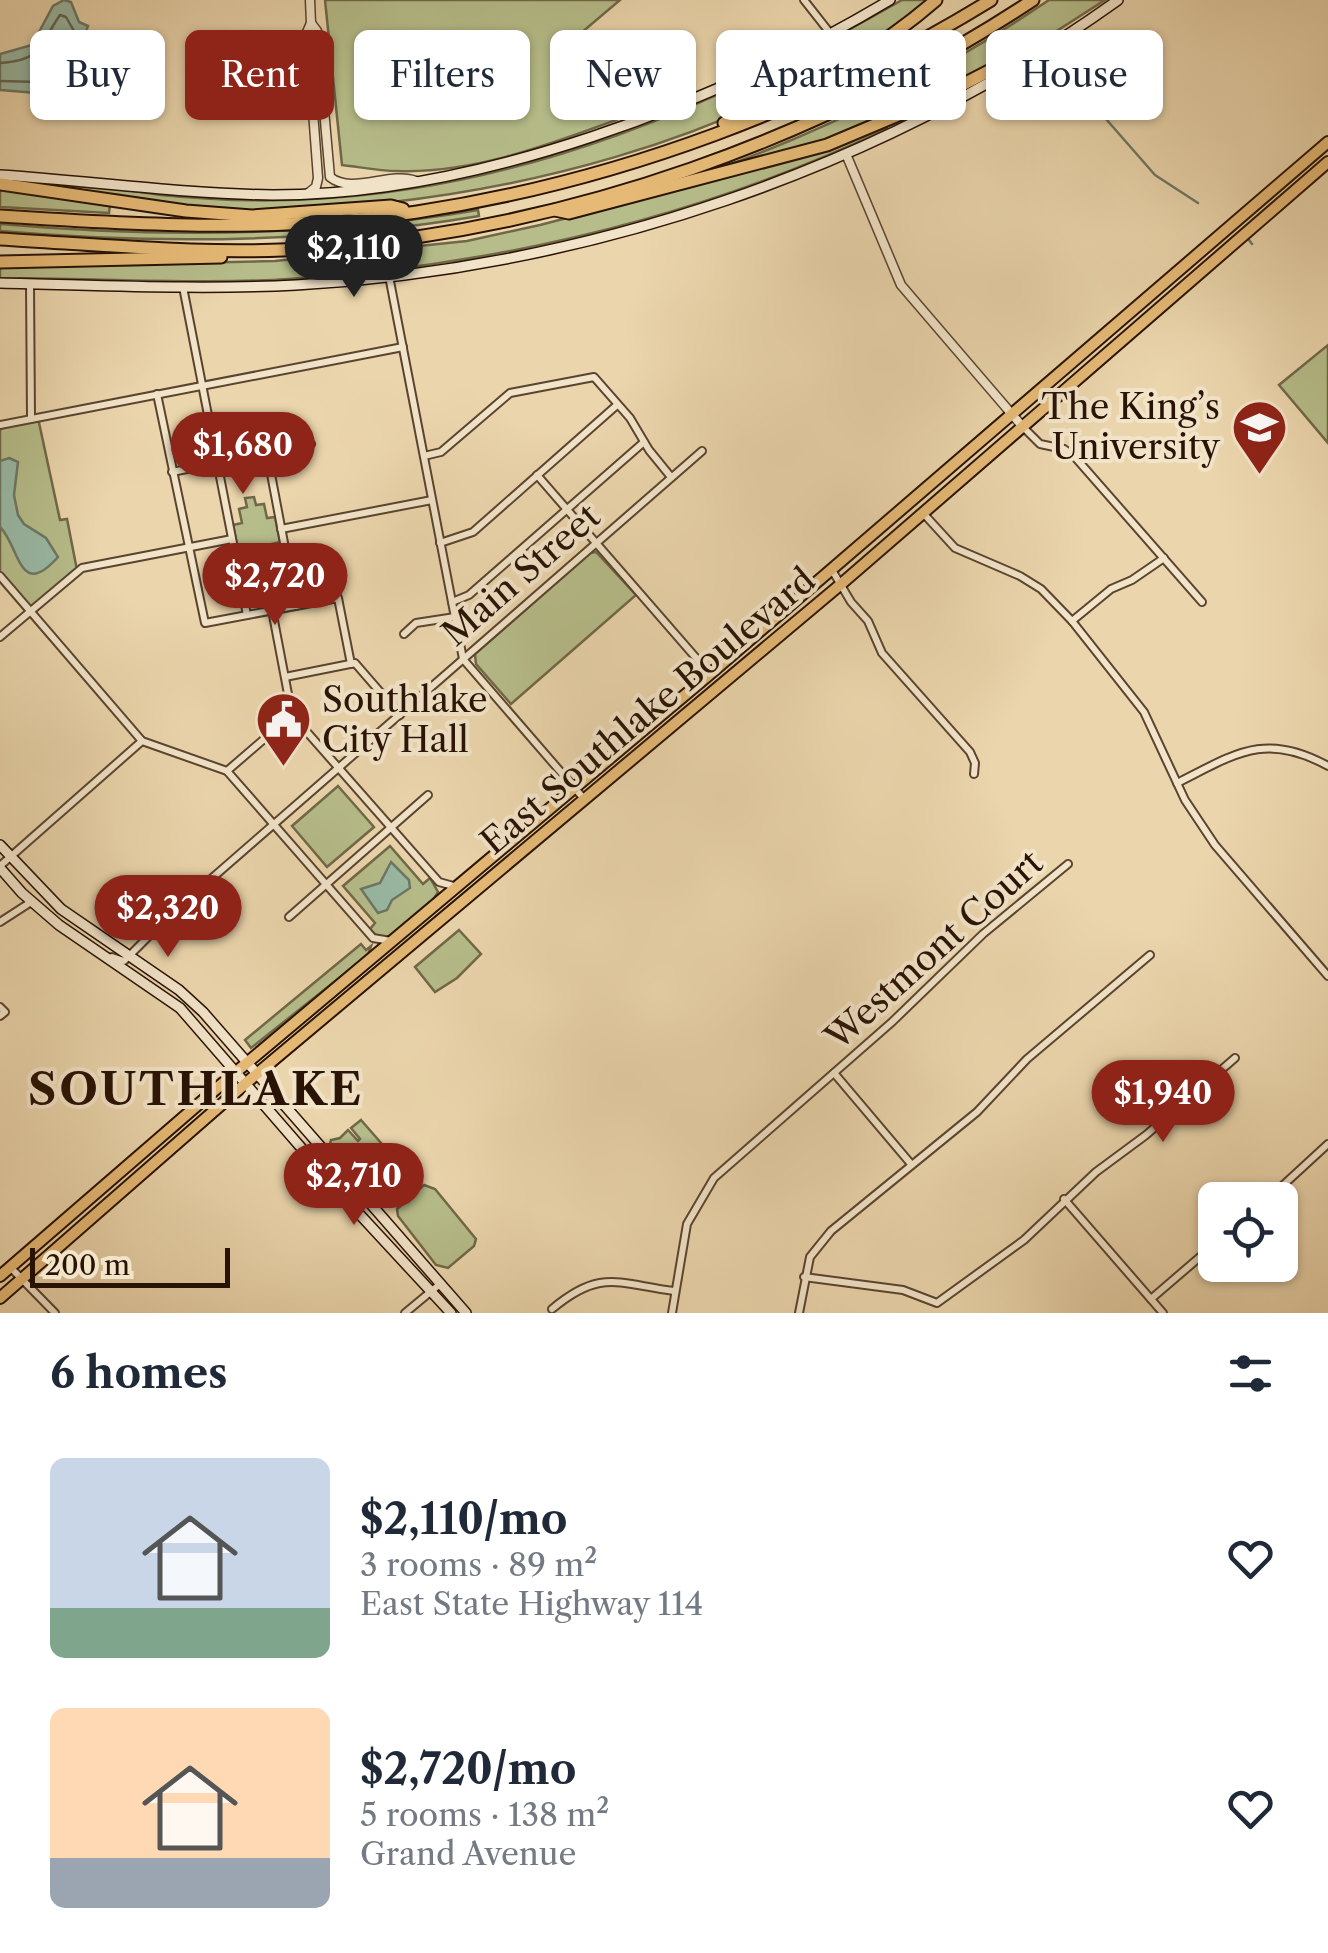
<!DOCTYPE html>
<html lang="en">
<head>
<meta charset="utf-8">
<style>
  body { margin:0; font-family:"Libre Caslon Text",serif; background:#f2f2f3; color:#1f2937; height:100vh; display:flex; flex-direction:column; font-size:38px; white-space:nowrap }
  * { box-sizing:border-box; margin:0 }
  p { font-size:32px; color:#747a83 }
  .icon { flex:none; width:55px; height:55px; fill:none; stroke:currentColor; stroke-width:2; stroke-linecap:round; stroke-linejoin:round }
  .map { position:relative; height:1313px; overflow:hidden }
  .details { display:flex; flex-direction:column; background:#fff; flex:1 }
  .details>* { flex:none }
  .hud { position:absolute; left:30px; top:30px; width:1270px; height:90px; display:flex; gap:20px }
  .fabs { position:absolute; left:1198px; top:1182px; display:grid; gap:20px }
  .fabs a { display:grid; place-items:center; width:100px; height:100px; border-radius:15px; background:#fff; box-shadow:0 2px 8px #0004; font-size:50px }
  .scale { position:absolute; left:30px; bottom:25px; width:200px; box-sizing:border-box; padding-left:10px; border:5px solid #291305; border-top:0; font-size:28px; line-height:35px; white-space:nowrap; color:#291305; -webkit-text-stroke:8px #f2e4c9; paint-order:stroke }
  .price { position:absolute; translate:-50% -85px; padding:0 22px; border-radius:35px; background:#8f2418; color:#fff; font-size:32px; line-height:65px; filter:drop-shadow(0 2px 5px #0008) }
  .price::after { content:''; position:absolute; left:50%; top:60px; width:30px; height:22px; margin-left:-15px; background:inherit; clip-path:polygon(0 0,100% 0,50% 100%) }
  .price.selected { background:#222; color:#fff }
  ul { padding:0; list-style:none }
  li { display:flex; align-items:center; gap:30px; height:250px; padding:0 50px }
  li span { display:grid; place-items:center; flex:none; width:280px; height:200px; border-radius:15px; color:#555 }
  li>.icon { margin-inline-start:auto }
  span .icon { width:120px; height:120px; fill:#fffc; stroke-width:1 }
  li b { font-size:42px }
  h2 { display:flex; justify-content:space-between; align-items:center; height:120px; padding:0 50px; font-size:42px }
  .pill { padding:0 35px; border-radius:15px; background:#fff; box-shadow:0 2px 8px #0004; font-size:35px; line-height:90px }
  .pill.selected { background:#8f2418; color:#fff }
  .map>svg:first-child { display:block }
  .green { fill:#b6bd8a; stroke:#706848; stroke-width:2.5 }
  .water { fill:#99b9a5; stroke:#6c7765; stroke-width:2.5 }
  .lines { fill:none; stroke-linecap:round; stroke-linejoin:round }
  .shore { stroke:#616655; stroke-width:2.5 }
  .stream { stroke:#6c7765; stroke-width:2.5 }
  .minor-casing { stroke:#5a442f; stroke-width:10 }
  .tertiary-casing { stroke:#5a442f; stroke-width:11 }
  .secondary-casing { stroke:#291305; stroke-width:12 }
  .primary-casing { stroke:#291305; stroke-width:14 }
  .motorway-casing { stroke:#291305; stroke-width:15 }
  .minor { stroke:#f2e4c9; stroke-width:6 }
  .tertiary { stroke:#f2e4c9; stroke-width:8 }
  .secondary { stroke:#f2e4c9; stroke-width:9 }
  .primary { stroke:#e6ba76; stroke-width:10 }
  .motorway { stroke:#e6ba76; stroke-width:11 }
  .labels { text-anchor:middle; stroke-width:8; stroke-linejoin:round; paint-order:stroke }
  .poi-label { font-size:35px; fill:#291305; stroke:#f2e4c9; text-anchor:end }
  .street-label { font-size:35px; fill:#291305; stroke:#f2e4c9 }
  .district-label { font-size:45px; font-weight:bold; letter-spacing:2.5px; fill:#291305; stroke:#f2e4c9 }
</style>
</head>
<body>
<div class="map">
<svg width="1328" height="1313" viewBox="0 0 1328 1313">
  <rect width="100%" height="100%" fill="#ebd5ac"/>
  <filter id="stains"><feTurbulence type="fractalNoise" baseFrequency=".002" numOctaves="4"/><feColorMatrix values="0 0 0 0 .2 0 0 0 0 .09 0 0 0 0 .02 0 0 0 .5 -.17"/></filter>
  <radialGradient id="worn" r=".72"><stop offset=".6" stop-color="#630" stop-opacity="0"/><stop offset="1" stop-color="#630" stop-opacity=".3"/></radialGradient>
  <g class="green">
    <path d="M325,0H620L555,55L616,120C548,145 471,174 397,171C379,171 360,167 342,165Z"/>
    <path d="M902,0H929C749,144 494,204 268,211C200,213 131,198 64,188C86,182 135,192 161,195C211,200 262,202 312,199C523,189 721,104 902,0Z"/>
    <path d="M1049,0H1105L1038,43L958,86L804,149L720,168C836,126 947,69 1049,0Z"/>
    <path d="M886,126L887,129C694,220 486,268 273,280C182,284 91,278 0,278V267L275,261L467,241L540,225L801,157Z"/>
    <path d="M0,186L110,204L109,213L0,207Z"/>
    <path d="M478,210L479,216C319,243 162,245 0,231V224C160,238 319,237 478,210Z"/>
    <path d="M1328,345V443L1279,385Z"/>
    <path d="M38,418L60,520L67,519L77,570L30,611L0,576V430L8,424Z"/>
    <path d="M254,497L256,505L264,504L267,518L275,517L280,542L272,544L275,559L250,564L247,549L238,550L233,525L242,523L239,509L247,507L245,498Z"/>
    <path d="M596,552L636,595L511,704L476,664L475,654L590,553Z"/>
    <path d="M338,786L374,827L327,867L292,826Z"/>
    <path d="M390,846L423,884L430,878L438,892L433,900L391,935C381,940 376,936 370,929L375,923L343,886Z"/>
    <path d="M459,930L481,954L457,978L435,992L415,967Z"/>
    <path d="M361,944L366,950L371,946L368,955L251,1048L245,1040Z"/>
    <path d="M361,1120L409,1175H417L389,1199L372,1192L330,1144L331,1140L340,1138L348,1130L358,1141L360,1139L351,1128Z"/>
    <path d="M424,1185L435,1189L476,1239L474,1246L448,1268L436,1265L398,1216L397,1209Z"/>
  </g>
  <g class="water">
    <path d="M64,0L71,2L79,22L88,26L81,45L60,63L48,91L37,93L0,90V54L32,45L53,6Z"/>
    <path d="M9,458L18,462L14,495L18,515L24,524L46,538L58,557C19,601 20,547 0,527V461Z"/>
    <path d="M391,862L409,880L410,888L392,900L387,910L378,913L361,889L380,883Z"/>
  </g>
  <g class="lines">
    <path class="shore" d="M0,63C44,60 39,45 60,15L66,17L74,31L72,39L52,58L40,82L0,81"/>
    <g class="stream">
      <path d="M1073,46L1076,81L1085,95L1155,175L1198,203"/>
      <path d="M1249,240L1252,244"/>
    </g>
    <defs>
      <g id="minor">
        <path d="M804,0L830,33"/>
        <path d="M389,276L463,659L585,800"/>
        <path d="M30,284L31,419"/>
        <path d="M183,287L247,615"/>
        <path d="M157,394L205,623L338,598L351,664"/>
        <path d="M0,425L403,347"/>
        <path d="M1022,426L1040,444L1064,449L1074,456L1202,602"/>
        <path d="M267,453L296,606"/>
        <path d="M424,456L441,452L510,393L594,377L630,418L649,450L671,477"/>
        <path d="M172,472L311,444"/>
        <path d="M537,475L710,674"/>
        <path d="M923,513L955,548L1020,576L1041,589L1072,621L1144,712L1185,800L1215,845L1328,976"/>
        <path d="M281,529L432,500"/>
        <path d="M440,543L473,532L617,405"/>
        <path d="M832,570L851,602L868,621L882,653L970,752L975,763L974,774"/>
        <path d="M0,576L142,741L227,771L373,938L391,941"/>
        <path d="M452,602L469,595L644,442"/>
        <path d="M272,610L292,715L439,882L457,887"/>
        <path d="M1072,621L1111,589L1132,580L1164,558"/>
        <path d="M404,634L416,623L455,617"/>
        <path d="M0,637L82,568L232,539"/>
        <path d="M285,677L355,663L400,715"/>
        <path d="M227,771L292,715"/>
        <path d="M1177,783C1235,754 1265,731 1328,766"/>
        <path d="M0,866L142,741"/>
        <path d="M289,917L428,795"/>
        <path d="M0,922L31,902"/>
        <path d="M112,957L124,961L172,913L702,451"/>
        <path d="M0,1007L5,1012L0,1016"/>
        <path d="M834,1073L911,1164"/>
        <path d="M1064,1199L1163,1313"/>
        <path d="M1267,1200L1328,1144"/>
        <path d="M11,1268L55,1313"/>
        <path d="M804,1277L903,1290L937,1303L1024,1240L1096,1172L1146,1135L1235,1058"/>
        <path d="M1151,1299L1215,1244"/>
        <path d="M552,1309C601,1268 618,1284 674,1291"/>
        <path d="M405,1313L440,1284"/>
        <path d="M672,1313L687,1224L714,1178L892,1022L983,934L1068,864"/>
        <path d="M799,1313L810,1257L831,1231L977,1112L1027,1059L1150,955"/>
      </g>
      <g id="tertiary">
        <path d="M311,23L317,31L330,177C352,195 390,171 416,181"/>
        <path d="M846,154L901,285L1022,426"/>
        <path d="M307,194L316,187L318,178L307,32L311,23L310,0"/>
      </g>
      <g id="secondary">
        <path d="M0,175C91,181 182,194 273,195C477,195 716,104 890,0"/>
        <path d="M0,283C99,285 198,290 296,285C587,268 881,170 1118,0"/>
        <path d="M0,845L61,909L179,990L203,1012L466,1313"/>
        <path d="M0,868L22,893L59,925L180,1008L350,1204L451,1313"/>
      </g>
      <g id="primary">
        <path d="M0,1276L223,1083L710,674L1328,142"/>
        <path d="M0,1298L246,1083L840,585L1328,162"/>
      </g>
      <g id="motorway">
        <path d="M724,123C799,94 875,53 936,0"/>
        <path d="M0,184L186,211L252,216L391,206L403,209"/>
        <path d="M555,210L569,213L827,145L927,103L1045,42H1056"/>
        <path d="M0,216C139,225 279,233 417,212C620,181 817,107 991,0"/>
        <path d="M0,239C105,245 212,256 318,248C570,229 822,139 1033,0"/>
        <path d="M0,262L221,257"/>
      </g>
    </defs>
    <use href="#minor" class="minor-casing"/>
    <use href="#tertiary" class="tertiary-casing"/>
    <use href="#secondary" class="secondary-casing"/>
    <use href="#primary" class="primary-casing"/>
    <use href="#motorway" class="motorway-casing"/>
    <use href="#minor" class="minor"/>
    <use href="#tertiary" class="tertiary"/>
    <use href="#secondary" class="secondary"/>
    <use href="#primary" class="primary"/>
    <use href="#motorway" class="motorway"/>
  </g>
  <defs>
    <symbol id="university-pin" viewBox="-11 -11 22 30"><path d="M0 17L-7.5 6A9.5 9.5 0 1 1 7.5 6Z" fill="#8f2418" stroke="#f2e4c9"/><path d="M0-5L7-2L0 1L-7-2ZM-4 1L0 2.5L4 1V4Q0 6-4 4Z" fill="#fff"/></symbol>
    <symbol id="civic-pin" viewBox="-11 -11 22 30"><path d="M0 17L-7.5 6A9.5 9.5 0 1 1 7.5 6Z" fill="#8f2418" stroke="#f2e4c9"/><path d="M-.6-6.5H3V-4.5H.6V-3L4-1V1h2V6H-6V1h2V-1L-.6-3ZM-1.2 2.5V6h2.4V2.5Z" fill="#fff"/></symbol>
  </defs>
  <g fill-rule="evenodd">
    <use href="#university-pin" x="1228" y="396" width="63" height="86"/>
    <use href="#civic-pin" x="252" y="688" width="63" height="86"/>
  </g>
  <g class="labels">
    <g class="poi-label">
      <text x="1220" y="419">The King’s<tspan x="1220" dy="40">University</tspan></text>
      <text x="322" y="712" text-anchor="start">Southlake<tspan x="322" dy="40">City Hall</tspan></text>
    </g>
    <g class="street-label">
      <text transform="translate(521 575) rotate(-41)" y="12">Main Street</text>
      <text transform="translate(648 711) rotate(-40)" y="12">East Southlake Boulevard</text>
      <text transform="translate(934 950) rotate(-42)" y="12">Westmont Court</text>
    </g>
    <g class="district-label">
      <text x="196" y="1105">SOUTHLAKE</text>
    </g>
  </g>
  <rect width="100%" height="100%" filter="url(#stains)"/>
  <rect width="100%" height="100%" fill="url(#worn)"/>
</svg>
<div class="fabs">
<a><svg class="icon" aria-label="locate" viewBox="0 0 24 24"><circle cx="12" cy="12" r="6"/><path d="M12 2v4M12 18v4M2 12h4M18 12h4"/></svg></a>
</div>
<div class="scale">200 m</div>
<b class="price selected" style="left:354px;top:300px">$2,110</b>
<b class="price" style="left:243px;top:497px">$1,680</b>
<b class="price" style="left:275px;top:628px">$2,720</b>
<b class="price" style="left:168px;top:960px">$2,320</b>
<b class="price" style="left:1163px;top:1145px">$1,940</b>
<b class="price" style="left:354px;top:1228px">$2,710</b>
<div class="hud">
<a class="pill">Buy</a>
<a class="pill selected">Rent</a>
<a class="pill">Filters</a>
<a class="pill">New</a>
<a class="pill">Apartment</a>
<a class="pill">House</a>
</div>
</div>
<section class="details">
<h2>6 homes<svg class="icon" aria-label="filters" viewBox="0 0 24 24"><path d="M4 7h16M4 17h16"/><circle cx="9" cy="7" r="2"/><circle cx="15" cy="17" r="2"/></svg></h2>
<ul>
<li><span style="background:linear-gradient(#c9d6e8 75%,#7fa58c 0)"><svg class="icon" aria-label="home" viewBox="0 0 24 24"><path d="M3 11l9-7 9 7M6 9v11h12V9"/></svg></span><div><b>$2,110/mo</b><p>3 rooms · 89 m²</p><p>East State Highway 114</p></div><svg class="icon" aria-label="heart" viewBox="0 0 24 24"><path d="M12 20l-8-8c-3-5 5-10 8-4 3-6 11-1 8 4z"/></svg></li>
<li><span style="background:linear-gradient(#ffd9b3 75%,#9aa5b1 0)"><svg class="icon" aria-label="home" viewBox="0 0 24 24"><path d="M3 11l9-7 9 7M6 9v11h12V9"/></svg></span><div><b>$2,720/mo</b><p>5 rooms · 138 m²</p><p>Grand Avenue</p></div><svg class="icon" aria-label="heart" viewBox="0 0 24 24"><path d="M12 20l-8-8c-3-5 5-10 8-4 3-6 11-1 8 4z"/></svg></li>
</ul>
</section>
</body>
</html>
